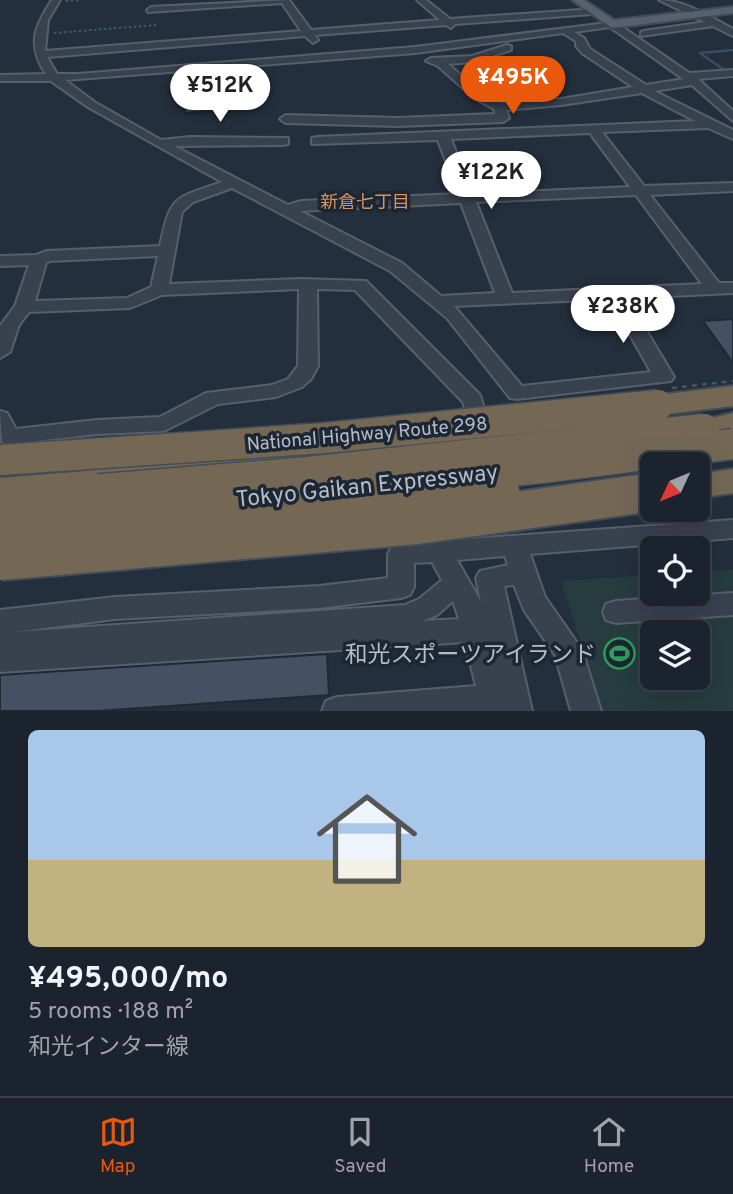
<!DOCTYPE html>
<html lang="en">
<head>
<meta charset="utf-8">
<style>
  body { margin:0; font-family:Overpass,"Noto Sans JP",sans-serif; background:#282f3a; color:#f1f3f6; height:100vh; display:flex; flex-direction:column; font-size:26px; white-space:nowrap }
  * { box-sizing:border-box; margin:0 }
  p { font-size:23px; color:#a0a4aa }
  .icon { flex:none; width:38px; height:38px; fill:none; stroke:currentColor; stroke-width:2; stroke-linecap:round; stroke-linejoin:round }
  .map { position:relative; height:711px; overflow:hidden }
  .panel { display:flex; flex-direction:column; background:#1b232e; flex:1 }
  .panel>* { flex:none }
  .needle { width:46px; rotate:226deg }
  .fabs { position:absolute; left:640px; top:452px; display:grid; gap:14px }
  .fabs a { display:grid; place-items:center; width:70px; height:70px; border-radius:10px; background:#1b232e; box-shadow:0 7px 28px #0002,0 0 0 2px #39404a; font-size:35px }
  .price { position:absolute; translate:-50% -60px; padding:0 16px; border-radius:24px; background:#fff; color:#222; font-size:23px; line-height:46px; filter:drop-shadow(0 2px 4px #0008) }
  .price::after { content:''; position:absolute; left:50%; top:42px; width:21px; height:16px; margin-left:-10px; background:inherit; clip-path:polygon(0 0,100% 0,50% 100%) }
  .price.on { background:#ea580c; color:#fff }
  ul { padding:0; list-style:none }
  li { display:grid; align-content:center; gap:14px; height:371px; padding:0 28px }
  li+li { border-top:2px solid #39404a }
  li span { display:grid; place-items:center; height:217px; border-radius:10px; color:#555 }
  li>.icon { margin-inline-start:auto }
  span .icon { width:126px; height:126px; fill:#fffc; stroke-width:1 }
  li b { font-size:30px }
  .tabs { display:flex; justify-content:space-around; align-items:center; height:98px; border-top:2px solid #39404a; background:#1b232e; font-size:19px; color:#a0a4aa }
  .tabs a { display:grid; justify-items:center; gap:4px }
  .tabs .on { color:#ea580c }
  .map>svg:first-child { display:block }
  .green { fill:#263c3f; fill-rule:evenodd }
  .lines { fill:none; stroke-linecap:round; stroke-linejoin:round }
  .stream { stroke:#394c67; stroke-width:2.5 }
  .building { fill:#455162; stroke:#1f2835; stroke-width:2 }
  .minor-casing { stroke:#565f6c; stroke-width:4 }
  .major-casing { stroke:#414a57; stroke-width:4 }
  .highway-casing { stroke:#434c59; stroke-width:4 }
  .path { stroke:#44595c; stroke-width:2; stroke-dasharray:2.5 2.5; stroke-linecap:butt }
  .minor { fill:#38414e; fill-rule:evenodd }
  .major { fill:#56606e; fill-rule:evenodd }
  .highway { fill:#746855; fill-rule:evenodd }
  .highway-bridge-far1-casing { stroke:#434c59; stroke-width:33; stroke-linecap:butt }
  .highway-bridge-casing { stroke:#434c59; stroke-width:42; stroke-linecap:butt }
  .path-bridge { stroke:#44595c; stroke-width:2.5; stroke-dasharray:5 5; stroke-linecap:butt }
  .highway-bridge-far1 { stroke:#746855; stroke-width:30 }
  .highway-bridge { stroke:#746855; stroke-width:38 }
  .labels { text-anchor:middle; stroke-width:7; stroke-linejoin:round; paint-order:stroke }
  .far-neighbourhood-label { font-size:18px; fill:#d59563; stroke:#1d2633 }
  .street-label { font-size:19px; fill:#b4bcc9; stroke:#1d2633 }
  .near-street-label { font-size:23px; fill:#b4bcc9; stroke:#1d2633 }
  .near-poi-label { font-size:23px; fill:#b4bcc9; stroke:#1d2633; text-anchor:end }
</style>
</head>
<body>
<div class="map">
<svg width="733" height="711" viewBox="0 0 733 711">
  <rect width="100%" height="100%" fill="#242f3e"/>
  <path class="green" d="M733,570V711H603L561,581L653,575V593H698V572ZM653,632H698V677H653Z"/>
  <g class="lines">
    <g class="stream">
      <path d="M700,53L733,50"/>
      <path d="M701,54L726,71"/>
    </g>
  </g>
  <g class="building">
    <path d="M230,70H243L257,107L185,113L178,75Z"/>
    <path d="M733,319V363L703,321Z"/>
    <path d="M327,654L329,695L98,711H0V675Z"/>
  </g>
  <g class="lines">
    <defs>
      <g id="minor">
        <path d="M52,0H60L48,20L45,51L301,31L282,3L148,12L147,10L151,7L289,0L311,30L440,20L417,0H426L450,19L595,9L596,11L592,14L455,24L451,28L446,25L315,35L318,40L313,43L305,36L47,57L57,74H78L415,47L615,22L689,73L733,70V76L698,79L733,111V121L692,85L654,91L733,130V139L708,128L602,132L644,186L733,183V191L650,195L719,283H733V293L627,298L674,377L671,381L517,399L510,398L447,318L390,271L232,188L193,202L182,212L169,284L301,279L366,281L480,395L491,432L488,437L480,439L472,437L463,402L355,290L317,289L318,366L311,379L302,387L276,397L218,404L164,431L97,434L10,444L2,442L0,411L7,413L16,429L97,420L160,417L206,393L272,385L288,379L298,366L299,289L162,295L130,308L29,312L19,325L10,352L0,358V326L15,306L29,265L0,266V256L36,255L47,251L160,246C171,195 173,199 222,182L88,107L51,81H0V75L46,74C27,46 34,27 52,0ZM610,27L682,78L684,79L646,85L590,49L584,38L574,32ZM563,33L576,41V46L582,53L633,87L561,99L501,103L481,93L448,64L473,62L511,50V46L507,45L472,56L431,58L426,61L438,66L473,97L494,109L495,114L398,118L286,115L280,119L286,123L398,126L503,122L509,118L506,110L561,105L642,93L695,121L317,137L312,138V144L438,140L458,194L301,201L288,205L174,146L283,145L288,144V138L190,137L161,140L96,103L65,80L415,53ZM590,133L630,187L472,194L451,139ZM636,195L702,284L512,293L476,202ZM461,203L495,293L441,296L402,263L300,211ZM158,256L151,287L127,298L35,301L46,263L50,261ZM610,299L651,372L522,386L454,306Z"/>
        <path d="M659,0C685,0 710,17 733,29V36L713,26L641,36V32L644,31L705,22Z"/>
        <path d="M733,520V538L530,554L545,597L582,650L601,711H571L555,655L524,610L514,585L504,586L532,711H322L326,701L337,697L476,686L465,642L0,672V610L115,597L319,586L388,578V554L392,547L401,544ZM505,556L508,565L480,571L476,578L481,602L457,560ZM432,562L442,580L419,599L405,605L14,632L115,619L319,608L401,598L410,595L414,587V563ZM453,601L459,619L423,621L437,615Z"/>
        <path d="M733,593V615L616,623L606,620L603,612L606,604L616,601Z"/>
      </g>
      <path id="major" d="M572,0H584L614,20L733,7V13L612,28Z"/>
      <g id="highway">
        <path d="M733,386V406L658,415L647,412L643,405L647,398L658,395Z"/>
        <path d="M733,413V433L706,439L695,436L690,429L695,422Z"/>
        <path d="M287,444L298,447L303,455L298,463L287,466L52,487L40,483L35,475L40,467L52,463Z"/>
        <path d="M733,469V493L698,498V474Z"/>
      </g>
    </defs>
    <use href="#minor" class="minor-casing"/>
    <use href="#major" class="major-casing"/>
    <use href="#highway" class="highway-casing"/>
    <g class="path">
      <path d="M66,1L81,0"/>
      <path d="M54,33L156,25"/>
    </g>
    <use href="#minor" class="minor"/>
    <use href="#major" class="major"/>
    <use href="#highway" class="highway"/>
    <defs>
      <g id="highway-bridge-far1">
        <path d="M0,460L325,438L658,405"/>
        <path d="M66,492L308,472L704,429"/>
        <path d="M307,492L550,467L733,444"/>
      </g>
      <g id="highway-bridge">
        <path d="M0,497L88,490"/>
        <path d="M0,519L326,490"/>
        <path d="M0,541L501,494"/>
        <path d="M0,561L417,525L653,492"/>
      </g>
    </defs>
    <use href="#highway-bridge-far1" class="highway-bridge-far1-casing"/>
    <use href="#highway-bridge" class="highway-bridge-casing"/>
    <path class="path-bridge" d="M672,388L733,381"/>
    <use href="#highway-bridge-far1" class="highway-bridge-far1"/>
    <use href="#highway-bridge" class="highway-bridge"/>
  </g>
  <defs>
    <symbol id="stadium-ring" viewBox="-11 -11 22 22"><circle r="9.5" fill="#1d2633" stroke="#2e9e5b" stroke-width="1.5"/><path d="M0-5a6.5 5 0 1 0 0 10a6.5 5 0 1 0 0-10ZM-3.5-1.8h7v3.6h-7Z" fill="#2e9e5b"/></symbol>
  </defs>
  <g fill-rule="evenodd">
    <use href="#stadium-ring" x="602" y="636" width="35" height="35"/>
  </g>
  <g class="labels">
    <g class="far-neighbourhood-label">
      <text x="365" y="208">新倉七丁目</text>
    </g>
    <g class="street-label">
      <text transform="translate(367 433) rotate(-5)" y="7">National Highway Route 298</text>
    </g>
    <g class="near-street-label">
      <text transform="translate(367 485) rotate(-6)" y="8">Tokyo Gaikan Expressway</text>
    </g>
    <g class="near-poi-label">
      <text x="596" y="662">和光スポーツアイランド</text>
    </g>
  </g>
</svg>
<div class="fabs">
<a><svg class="needle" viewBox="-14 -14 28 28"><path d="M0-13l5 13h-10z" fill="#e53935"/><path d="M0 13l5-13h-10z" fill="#a0a4aa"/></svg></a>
<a><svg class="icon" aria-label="locate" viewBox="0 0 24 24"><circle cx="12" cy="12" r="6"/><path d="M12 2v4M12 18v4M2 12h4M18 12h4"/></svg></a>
<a><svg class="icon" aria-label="layers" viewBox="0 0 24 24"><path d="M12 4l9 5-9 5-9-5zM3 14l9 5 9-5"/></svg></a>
</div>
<b class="price on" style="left:513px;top:116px">¥495K</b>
<b class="price" style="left:220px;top:124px">¥512K</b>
<b class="price" style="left:491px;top:211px">¥122K</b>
<b class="price" style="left:623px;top:345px">¥238K</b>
</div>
<section class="panel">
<ul>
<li><span style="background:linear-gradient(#a9c7e8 60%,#c2b280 0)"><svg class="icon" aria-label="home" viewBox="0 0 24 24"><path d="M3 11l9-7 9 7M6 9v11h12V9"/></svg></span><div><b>¥495,000/mo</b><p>5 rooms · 188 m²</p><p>和光インター線</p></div></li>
</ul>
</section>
<nav class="tabs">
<a class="on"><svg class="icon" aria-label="map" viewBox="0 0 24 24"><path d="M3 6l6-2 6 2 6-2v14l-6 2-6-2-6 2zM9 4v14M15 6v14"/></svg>Map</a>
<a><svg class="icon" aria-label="saved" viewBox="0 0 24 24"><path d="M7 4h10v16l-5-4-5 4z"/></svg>Saved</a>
<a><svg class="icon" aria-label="home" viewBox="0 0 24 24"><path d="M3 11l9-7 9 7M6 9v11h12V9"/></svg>Home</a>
</nav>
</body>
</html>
